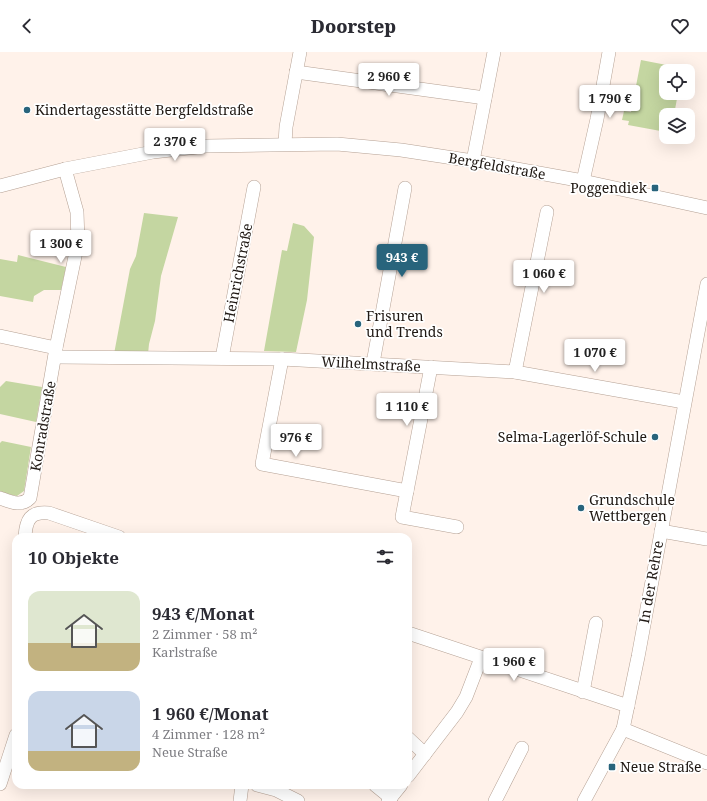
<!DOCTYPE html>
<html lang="de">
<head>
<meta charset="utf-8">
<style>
  body { margin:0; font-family:"Noto Serif",serif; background:#f2f2f3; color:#2b2b33; height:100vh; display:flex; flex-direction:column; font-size:15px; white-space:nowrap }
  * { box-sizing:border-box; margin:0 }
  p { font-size:13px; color:#7c7c81 }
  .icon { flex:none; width:22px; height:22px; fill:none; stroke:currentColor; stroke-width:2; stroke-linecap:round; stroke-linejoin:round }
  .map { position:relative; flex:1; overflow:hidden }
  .panel { position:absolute; left:12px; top:481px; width:400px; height:256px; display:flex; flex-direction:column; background:#fff; border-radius:12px; box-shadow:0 4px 16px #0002 }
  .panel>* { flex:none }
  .fabs { position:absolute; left:659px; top:12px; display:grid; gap:8px }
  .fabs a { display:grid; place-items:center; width:36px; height:36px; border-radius:8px; background:#fff; box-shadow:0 4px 16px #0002; font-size:20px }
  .price { position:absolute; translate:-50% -34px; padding:0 9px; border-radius:4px; background:#fff; color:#222; font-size:13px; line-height:26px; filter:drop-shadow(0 1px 2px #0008) }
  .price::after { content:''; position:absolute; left:50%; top:24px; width:12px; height:9px; margin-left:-6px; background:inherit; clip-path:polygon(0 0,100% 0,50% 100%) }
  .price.active { background:#28647c; color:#fff }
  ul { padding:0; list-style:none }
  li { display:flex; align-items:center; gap:12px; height:100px; padding:0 16px }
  li span { display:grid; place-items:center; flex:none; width:112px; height:80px; border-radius:12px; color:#555 }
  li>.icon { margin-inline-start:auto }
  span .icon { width:48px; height:48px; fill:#fffc; stroke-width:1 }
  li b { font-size:17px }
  h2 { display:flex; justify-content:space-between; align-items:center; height:48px; padding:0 16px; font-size:17px }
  header { display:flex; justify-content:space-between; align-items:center; height:52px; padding:0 16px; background:#fff; font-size:18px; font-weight:800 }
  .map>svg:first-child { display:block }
  .green { fill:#c4d6a1 }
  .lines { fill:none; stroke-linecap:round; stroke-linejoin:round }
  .minor-casing { stroke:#b5a194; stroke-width:14 }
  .minor { stroke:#fff; stroke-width:13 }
  .poi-dot { fill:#28647c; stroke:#fff; stroke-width:1.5 }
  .labels { text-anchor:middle; stroke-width:3.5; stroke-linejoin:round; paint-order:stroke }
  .poi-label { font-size:14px; fill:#201914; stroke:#fff; text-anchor:start }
  .street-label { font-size:14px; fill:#201914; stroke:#fff }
</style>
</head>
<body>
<header><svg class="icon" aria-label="back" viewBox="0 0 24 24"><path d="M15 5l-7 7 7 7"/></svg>Doorstep<svg class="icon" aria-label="heart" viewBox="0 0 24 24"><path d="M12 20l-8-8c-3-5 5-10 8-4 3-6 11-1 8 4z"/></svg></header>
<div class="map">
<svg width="707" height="749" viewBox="0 0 707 749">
  <rect width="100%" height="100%" fill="#fff2ea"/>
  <g class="green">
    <path d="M641,8L682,16V19H666V41H678L674,63H666V80L628,73L629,69L622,68L624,59L631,60Z"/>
    <path d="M144,161L178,165L161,224L155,269L149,292L148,302H114L130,217L136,204Z"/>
    <path d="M293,171L304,174L314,185L307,248L296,300L264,299L282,198L287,199Z"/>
    <path d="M18,203L66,215L61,238H44L34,244L33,250L0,244V207L17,210Z"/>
    <path d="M6,329L42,335L36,370L0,362V335Z"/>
    <path d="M2,389L31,395L24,439L17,444L7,442L0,439V391Z"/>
  </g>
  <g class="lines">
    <defs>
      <g id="minor">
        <path d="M296,20L485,46"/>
        <path d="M285,92L286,75L300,0"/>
        <path d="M473,109L494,0"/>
        <path d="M583,129L597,67L609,0"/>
        <path d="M0,134L65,117L153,100L206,94L337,92L401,98L473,109L583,129L707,156"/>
        <path d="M0,284L56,296"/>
        <path d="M55,305L282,307L515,320L684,350"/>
        <path d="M222,306L254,135"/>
        <path d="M282,307L262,412L407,439"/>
        <path d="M373,311L405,136"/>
        <path d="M431,315L402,465L457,475"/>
        <path d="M515,320L547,160"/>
        <path d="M0,446C11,450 21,455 30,446L56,296L78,190L77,160L65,117"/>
        <path d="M661,479L707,487"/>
        <path d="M25,485C26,468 30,459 49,461L119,485"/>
        <path d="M408,581L628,654"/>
        <path d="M583,640L596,571"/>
        <path d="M623,677L707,711"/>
        <path d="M408,686L425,702"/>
        <path d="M408,724L457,660L466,645L481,606"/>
        <path d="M0,732L16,683"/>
        <path d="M257,733L276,738L298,749"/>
        <path d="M375,733L391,746"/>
        <path d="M240,749L242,733"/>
        <path d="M388,749L401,733"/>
        <path d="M495,749L522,696"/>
        <path d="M584,749L623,677L638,605L707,232"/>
      </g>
    </defs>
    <use href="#minor" class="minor-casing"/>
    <use href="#minor" class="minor"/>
  </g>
  <g class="poi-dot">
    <circle cx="27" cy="58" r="4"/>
    <rect x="651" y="132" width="8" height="8" rx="2"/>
    <circle cx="358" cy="272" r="4"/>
    <circle cx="655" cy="385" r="4"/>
    <circle cx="581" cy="456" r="4"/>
    <rect x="608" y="711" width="8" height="8" rx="2"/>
  </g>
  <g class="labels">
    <g class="poi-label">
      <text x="35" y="63">Kindertagesstätte Bergfeldstraße</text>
      <text x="647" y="141" text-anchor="end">Poggendiek</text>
      <text x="366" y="269">Frisuren<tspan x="366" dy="16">und Trends</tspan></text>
      <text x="647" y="390" text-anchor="end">Selma-Lagerlöf-Schule</text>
      <text x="589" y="453">Grundschule<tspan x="589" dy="16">Wettbergen</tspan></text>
      <text x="620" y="720">Neue Straße</text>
    </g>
    <g class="street-label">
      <text transform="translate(497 114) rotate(10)" y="5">Bergfeldstraße</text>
      <text transform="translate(238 221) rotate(-79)" y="5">Heinrichstraße</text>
      <text transform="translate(371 312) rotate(3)" y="5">Wilhelmstraße</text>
      <text transform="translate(43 374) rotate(-80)" y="5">Konradstraße</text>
      <text transform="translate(651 530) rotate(-80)" y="5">In der Rehre</text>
    </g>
  </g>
</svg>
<div class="fabs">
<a><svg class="icon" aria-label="locate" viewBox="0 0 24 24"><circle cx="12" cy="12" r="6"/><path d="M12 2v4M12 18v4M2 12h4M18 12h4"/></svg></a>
<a><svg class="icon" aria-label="layers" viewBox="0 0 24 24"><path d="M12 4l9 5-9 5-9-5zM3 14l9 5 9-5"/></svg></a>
</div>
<b class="price" style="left:389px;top:45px">2 960 €</b>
<b class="price" style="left:610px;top:67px">1 790 €</b>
<b class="price" style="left:175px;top:110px">2 370 €</b>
<b class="price" style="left:61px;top:212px">1 300 €</b>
<b class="price active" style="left:402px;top:226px">943 €</b>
<b class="price" style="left:544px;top:242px">1 060 €</b>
<b class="price" style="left:595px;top:321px">1 070 €</b>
<b class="price" style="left:407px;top:375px">1 110 €</b>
<b class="price" style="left:296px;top:406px">976 €</b>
<b class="price" style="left:514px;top:630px">1 960 €</b>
<section class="panel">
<h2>10 Objekte<svg class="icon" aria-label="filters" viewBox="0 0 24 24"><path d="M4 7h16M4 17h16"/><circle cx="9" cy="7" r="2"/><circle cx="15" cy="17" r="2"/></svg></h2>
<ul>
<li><span style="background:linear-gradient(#dfe7d0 65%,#c2b280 0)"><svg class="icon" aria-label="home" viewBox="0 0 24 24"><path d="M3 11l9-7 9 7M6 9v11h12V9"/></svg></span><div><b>943 €/Monat</b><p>2 Zimmer · 58 m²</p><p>Karlstraße</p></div></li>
<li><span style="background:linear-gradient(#c9d6e8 75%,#c2b280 0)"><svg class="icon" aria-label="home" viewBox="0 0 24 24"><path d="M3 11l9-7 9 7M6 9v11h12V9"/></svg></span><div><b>1 960 €/Monat</b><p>4 Zimmer · 128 m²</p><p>Neue Straße</p></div></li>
</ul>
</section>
</div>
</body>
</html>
